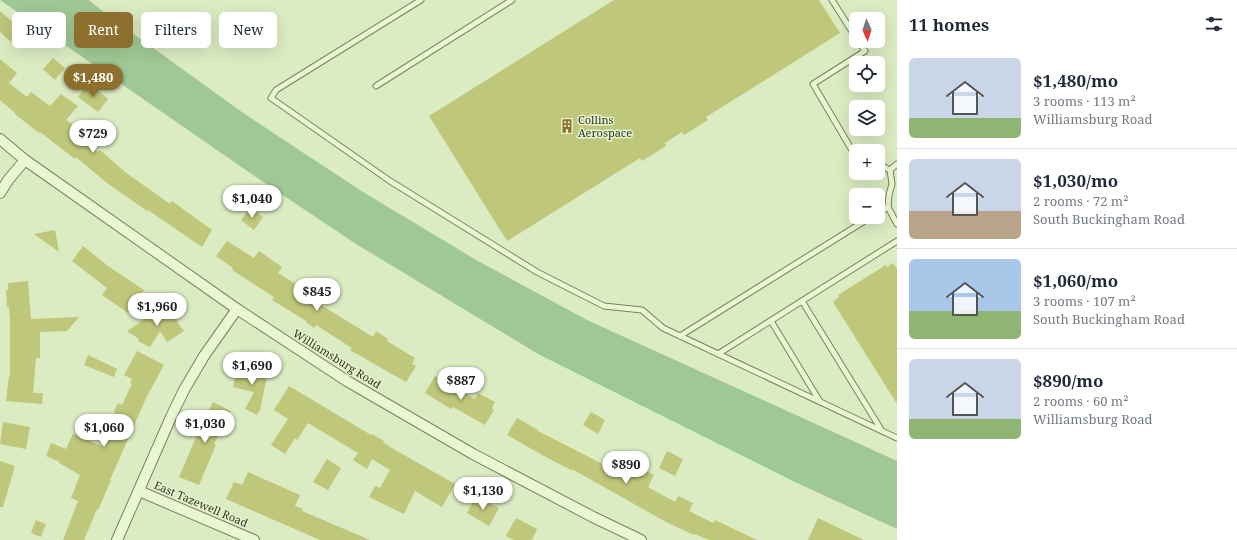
<!DOCTYPE html>
<html lang="en">
<head>
<meta charset="utf-8">
<style>
  body { margin:0; font-family:"Noto Serif",serif; background:#f6f6f7; color:#1f2937; height:100vh; display:flex; flex-direction:column; font-size:15px; white-space:nowrap }
  * { box-sizing:border-box; margin:0 }
  p { font-size:13px; color:#747a83 }
  .icon { flex:none; width:22px; height:22px; fill:none; stroke:currentColor; stroke-width:2; stroke-linecap:round; stroke-linejoin:round }
  .map { position:relative; flex:1; overflow:hidden }
  .sheet { display:flex; flex-direction:column; background:#fff; width:340px }
  .sheet>* { flex:none }
  .top-card { position:absolute; left:12px; top:12px; width:380px; height:36px; display:flex; gap:8px }
  .needle { width:26px; rotate:177deg }
  .fabs { position:absolute; left:849px; top:12px; display:grid; gap:8px }
  .fabs a { display:grid; place-items:center; width:36px; height:36px; border-radius:6px; background:#fff; box-shadow:0 4px 16px #0002; font-size:20px }
  .price { position:absolute; translate:-50% -34px; padding:0 9px; border-radius:14px; background:#fff; color:#222; font-size:13px; line-height:26px; filter:drop-shadow(0 1px 2px #0008) }
  .price::after { content:''; position:absolute; left:50%; top:24px; width:12px; height:9px; margin-left:-6px; background:inherit; clip-path:polygon(0 0,100% 0,50% 100%) }
  .price.current { background:#8e702e; color:#fff }
  ul { padding:0; list-style:none }
  li { display:flex; align-items:center; gap:12px; height:100px; padding:0 12px }
  li+li { border-top:1px solid #e0e1e3 }
  li span { display:grid; place-items:center; flex:none; width:112px; height:80px; border-radius:6px; color:#555 }
  li>.icon { margin-inline-start:auto }
  span .icon { width:48px; height:48px; fill:#fffc; stroke-width:1 }
  li b { font-size:17px }
  h2 { display:flex; justify-content:space-between; align-items:center; height:48px; padding:0 12px; font-size:17px }
  .chip { padding:0 14px; border-radius:6px; background:#fff; box-shadow:0 4px 16px #0002; font-size:14px; line-height:36px }
  .chip.current { background:#8e702e; color:#fff }
  main { display:flex; flex:1; min-height:0 }
  .map>svg:first-child { display:block }
  .green { fill:#a0c896 }
  .building { fill:#bfc77a }
  .lines { fill:none; stroke-linecap:round; stroke-linejoin:round }
  .lane-casing { stroke:#7a835a; stroke-width:7 }
  .street-casing { stroke:#7a835a; stroke-width:12 }
  .lane { stroke:#e9f6d4; stroke-width:5 }
  .street { stroke:#e9f6d4; stroke-width:10 }
  .labels { text-anchor:middle; stroke-width:3; stroke-linejoin:round; paint-order:stroke }
  .poi-label { font-size:11px; fill:#30341d; stroke:#e5f3d1; text-anchor:start }
  .street-label { font-size:11px; fill:#30341d; stroke:#e5f3d1 }
</style>
</head>
<body>
<main>
<div class="map">
<svg width="897" height="540" viewBox="0 0 897 540">
  <rect width="100%" height="100%" fill="#dbebc2"/>
  <path class="green" d="M0,0H89L106,14L246,115L363,192L478,261L587,320L897,461V529L795,482L538,354L356,244L253,175Z"/>
  <g class="building">
    <path d="M614,0H819L840,33L706,117L708,120L684,135L682,132L665,143L666,146L642,161L640,158L507,241L429,116Z"/>
    <path d="M0,11L23,31L12,43L0,32Z"/>
    <path d="M53,58L65,68L55,80L43,69Z"/>
    <path d="M0,59L17,73L9,83L27,97L31,92L50,106L61,94L78,106L66,120L84,132L80,138L98,152L100,150L125,172L170,204L172,201L212,230L202,247L148,210L147,211L107,183L76,157L75,159L40,132L39,133L15,114V113L0,100Z"/>
    <path d="M89,83L108,99L98,112L78,97Z"/>
    <path d="M250,208L263,217L254,230L241,220Z"/>
    <path d="M55,230L59,252L34,234Z"/>
    <path d="M227,241L254,258L259,251L282,267L278,273L299,286L296,291L315,303L316,302L373,337L376,331L388,339L387,341L415,358L412,364L416,366L406,382L350,350L352,348L316,325L314,328L306,322V321L272,300L274,297L232,270L233,268L216,256Z"/>
    <path d="M83,246L108,266L144,290L128,313L102,295L107,288L72,261Z"/>
    <path d="M893,263L897,269V404L833,302L839,297L838,295L886,265L887,267Z"/>
    <path d="M28,281L31,319L79,317L67,331L40,332V358H36L33,393H43L42,404L6,401L9,376H10V318L9,307H7L6,290H8V283Z"/>
    <path d="M166,305L178,321L177,322L184,331L167,342L160,331L150,347L138,341L139,339L127,331Z"/>
    <path d="M137,351L164,365L147,396L110,480H111L98,510L97,509L84,540H63L78,501L71,498L80,475L59,463L60,462L46,456L51,443L66,449L73,434L102,446L116,414L114,412L118,403L122,405L132,384L130,383L132,379L124,375Z"/>
    <path d="M88,355L117,369L114,377L84,365Z"/>
    <path d="M238,366L244,367L245,366L262,370V371L268,372L260,410L257,415L245,409L254,392L233,387Z"/>
    <path d="M435,376L475,399L478,393L495,402L492,408L494,410L485,425L453,407L451,409L425,393Z"/>
    <path d="M289,386L371,435L372,434L384,441L383,442L390,447L455,484L442,507L415,491L404,514L369,497L375,486L380,488L390,470L372,459L367,469L353,460L358,453L308,423L297,440L295,438L285,454L271,445L288,419L274,410Z"/>
    <path d="M213,402L231,411L214,444L216,445L199,485L179,477L197,435Z"/>
    <path d="M591,412L605,420L598,434L583,425Z"/>
    <path d="M517,418L538,430V431L620,473L626,461L654,475L648,487L675,502L678,496L693,503L689,511L713,523L715,520L757,540H709L695,534L694,535L666,522L572,469L571,470L544,456L507,435Z"/>
    <path d="M3,422L30,427L26,449L0,444Z"/>
    <path d="M667,451L683,459L675,476L659,468Z"/>
    <path d="M327,459L341,468L328,490L313,482Z"/>
    <path d="M0,461L15,466L3,507H0Z"/>
    <path d="M248,472L300,495L295,506L303,509L302,511L370,540H320L226,499L234,482L242,485Z"/>
    <path d="M476,496L499,508L489,526L467,513Z"/>
    <path d="M516,518L537,529L532,540H514L506,536Z"/>
    <path d="M818,518L864,540H808Z"/>
    <path d="M36,520L46,524L41,537L31,533Z"/>
  </g>
  <g class="lines">
    <defs>
      <g id="lane">
        <path d="M421,0L276,90L271,98L390,181L537,272L604,306L642,310L663,328L897,438"/>
        <path d="M832,0L856,38"/>
        <path d="M376,86L512,0"/>
        <path d="M856,153L853,152L813,84L865,51L858,41"/>
        <path d="M878,164L890,170"/>
        <path d="M897,164L890,170L892,184L889,195L888,207L897,224"/>
        <path d="M878,213L888,207"/>
        <path d="M802,301L882,431"/>
        <path d="M771,321L819,400"/>
        <path d="M680,336L871,217"/>
        <path d="M718,354L897,241"/>
      </g>
      <g id="street">
        <path d="M0,139L25,160L237,309L347,381L473,454L593,517L641,540"/>
        <path d="M0,193L9,179L25,160"/>
        <path d="M139,491L254,540"/>
        <path d="M117,540L171,417L184,390L204,356L237,309"/>
      </g>
    </defs>
    <use href="#lane" class="lane-casing"/>
    <use href="#street" class="street-casing"/>
    <use href="#lane" class="lane"/>
    <use href="#street" class="street"/>
  </g>
  <defs>
    <symbol id="building-bare" viewBox="-9 -9 18 18"><path d="M-4-6H4V6H1V3H-1V6H-4ZM-2.5-4.3h1.7v1.8h-1.7ZM.8-4.3h1.7v1.8H.8ZM-2.5-1h1.7V.8h-1.7ZM.8-1h1.7V.8H.8Z" fill="#8e702e" stroke="#e5f3d1" stroke-width="2.5" paint-order="stroke"/></symbol>
  </defs>
  <g fill-rule="evenodd">
    <use href="#building-bare" x="557" y="116" width="20" height="20"/>
  </g>
  <g class="labels">
    <g class="poi-label">
      <text x="578" y="124">Collins<tspan x="578" dy="13">Aerospace</tspan></text>
    </g>
    <g class="street-label">
      <text transform="translate(337 359) rotate(32)" y="4">Williamsburg Road</text>
      <text transform="translate(201 504) rotate(23)" y="4">East Tazewell Road</text>
    </g>
  </g>
</svg>
<div class="fabs">
<a><svg class="needle" viewBox="-14 -14 28 28"><path d="M0-13l5 13h-10z" fill="#e53935"/><path d="M0 13l5-13h-10z" fill="#747a83"/></svg></a>
<a><svg class="icon" aria-label="locate" viewBox="0 0 24 24"><circle cx="12" cy="12" r="6"/><path d="M12 2v4M12 18v4M2 12h4M18 12h4"/></svg></a>
<a><svg class="icon" aria-label="layers" viewBox="0 0 24 24"><path d="M12 4l9 5-9 5-9-5zM3 14l9 5 9-5"/></svg></a>
<a>+</a>
<a>−</a>
</div>
<b class="price current" style="left:93px;top:98px">$1,480</b>
<b class="price" style="left:93px;top:154px">$729</b>
<b class="price" style="left:252px;top:219px">$1,040</b>
<b class="price" style="left:317px;top:312px">$845</b>
<b class="price" style="left:157px;top:327px">$1,960</b>
<b class="price" style="left:252px;top:386px">$1,690</b>
<b class="price" style="left:461px;top:401px">$887</b>
<b class="price" style="left:205px;top:444px">$1,030</b>
<b class="price" style="left:104px;top:448px">$1,060</b>
<b class="price" style="left:626px;top:485px">$890</b>
<b class="price" style="left:483px;top:511px">$1,130</b>
<div class="top-card">
<a class="chip">Buy</a>
<a class="chip current">Rent</a>
<a class="chip">Filters</a>
<a class="chip">New</a>
</div>
</div>
<section class="sheet">
<h2>11 homes<svg class="icon" aria-label="filters" viewBox="0 0 24 24"><path d="M4 7h16M4 17h16"/><circle cx="9" cy="7" r="2"/><circle cx="15" cy="17" r="2"/></svg></h2>
<ul>
<li><span style="background:linear-gradient(#c9d6e8 75%,#8fb573 0)"><svg class="icon" aria-label="home" viewBox="0 0 24 24"><path d="M3 11l9-7 9 7M6 9v11h12V9"/></svg></span><div><b>$1,480/mo</b><p>3 rooms · 113 m²</p><p>Williamsburg Road</p></div></li>
<li><span style="background:linear-gradient(#c9d6e8 65%,#b9a48a 0)"><svg class="icon" aria-label="home" viewBox="0 0 24 24"><path d="M3 11l9-7 9 7M6 9v11h12V9"/></svg></span><div><b>$1,030/mo</b><p>2 rooms · 72 m²</p><p>South Buckingham Road</p></div></li>
<li><span style="background:linear-gradient(#a9c7e8 65%,#8fb573 0)"><svg class="icon" aria-label="home" viewBox="0 0 24 24"><path d="M3 11l9-7 9 7M6 9v11h12V9"/></svg></span><div><b>$1,060/mo</b><p>3 rooms · 107 m²</p><p>South Buckingham Road</p></div></li>
<li><span style="background:linear-gradient(#c9d6e8 75%,#8fb573 0)"><svg class="icon" aria-label="home" viewBox="0 0 24 24"><path d="M3 11l9-7 9 7M6 9v11h12V9"/></svg></span><div><b>$890/mo</b><p>2 rooms · 60 m²</p><p>Williamsburg Road</p></div></li>
</ul>
</section>
</main>
</body>
</html>
